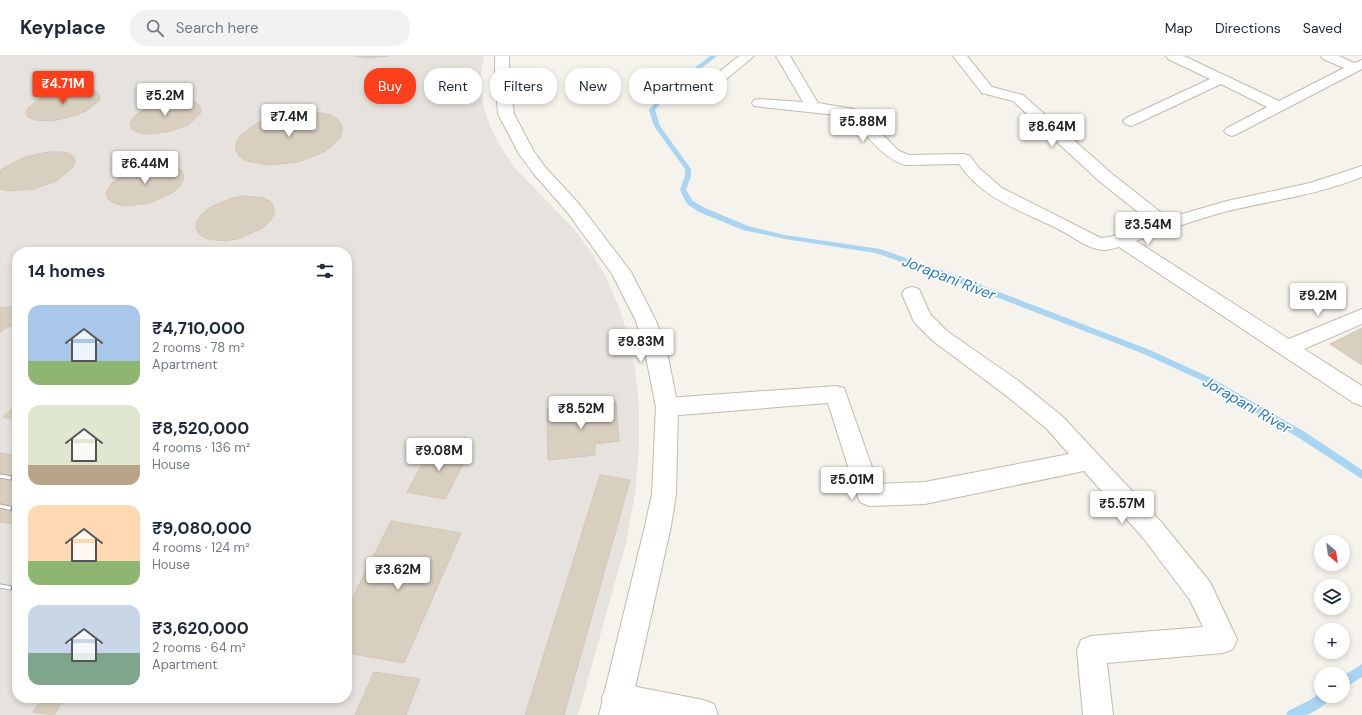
<!DOCTYPE html>
<html lang="en">
<head>
<meta charset="utf-8">
<style>
  body { margin:0; font-family:"DM Sans",sans-serif; background:#f2f2f3; color:#1f2937; height:100vh; display:flex; flex-direction:column; font-size:15px; white-space:nowrap }
  * { box-sizing:border-box; margin:0 }
  p { font-size:13px; color:#747a83 }
  .icon { flex:none; width:22px; height:22px; fill:none; stroke:currentColor; stroke-width:2; stroke-linecap:round; stroke-linejoin:round }
  .map { position:relative; flex:1; overflow:hidden }
  .side { position:absolute; left:12px; top:191px; width:340px; height:456px; display:flex; flex-direction:column; background:#fff; border-radius:16px; box-shadow:0 2px 6px #0003 }
  .side>* { flex:none }
  .guide { position:absolute; left:364px; top:12px; width:380px; height:36px; display:flex; gap:8px }
  .needle { width:26px; rotate:151deg }
  .controls { position:absolute; left:1314px; top:479px; display:grid; gap:8px }
  .controls a { display:grid; place-items:center; width:36px; height:36px; border-radius:50%; background:#fff; box-shadow:0 2px 6px #0003; font-size:20px }
  .price { position:absolute; translate:-50% -34px; padding:0 9px; border-radius:4px; background:#fff; color:#222; font-size:13px; line-height:26px; filter:drop-shadow(0 1px 2px #0008) }
  .price::after { content:''; position:absolute; left:50%; top:24px; width:12px; height:9px; margin-left:-6px; background:inherit; clip-path:polygon(0 0,100% 0,50% 100%) }
  .price.current { background:#fc3f1d; color:#fff }
  ul { padding:0; list-style:none }
  li { display:flex; align-items:center; gap:12px; height:100px; padding:0 16px }
  li span { display:grid; place-items:center; flex:none; width:112px; height:80px; border-radius:12px; color:#555 }
  li>.icon { margin-inline-start:auto }
  span .icon { width:48px; height:48px; fill:#fffc; stroke-width:1 }
  li b { font-size:17px }
  h2 { display:flex; justify-content:space-between; align-items:center; height:48px; padding:0 16px; font-size:17px }
  .pill { padding:0 14px; border-radius:16px; background:#fff; box-shadow:0 2px 6px #0003; font-size:14px; line-height:36px }
  .pill.current { background:#fc3f1d; color:#fff }
  header { display:flex; align-items:center; gap:24px; box-sizing:border-box; height:56px; padding:0 20px; background:#fff; border-bottom:1px solid #e0e1e3 }
  header strong { font-size:19px }
  nav { display:flex; gap:22px; margin-inline-start:auto; font-size:14px }
  .search { width:280px; height:36px; background:#f2f2f3; display:flex; align-items:center; gap:10px; box-sizing:border-box; padding:0 14px; border-radius:16px; color:#747a83; font-size:15px }
  .map>svg:first-child { display:block }
  .industrial { fill:#e6e2dd; fill-rule:evenodd }
  .lines { fill:none; stroke-linecap:round; stroke-linejoin:round }
  .stream { fill:#a9d4f2; fill-rule:evenodd }
  .building { fill:#d8cfc1; stroke:#d3c7b4 }
  .minor-casing { stroke:#c2bbae; stroke-width:2 }
  .tertiary-casing { stroke:#c2bbae; stroke-width:2 }
  .minor { fill:#fff; fill-rule:evenodd }
  .tertiary { fill:#fff; fill-rule:evenodd }
  .rail-casing { stroke:#9a9a9a; stroke-width:5 }
  .rail { stroke:#fff; stroke-width:3.5; stroke-dasharray:11; stroke-linecap:butt }
  .labels { text-anchor:middle; stroke-width:3.5; stroke-linejoin:round; paint-order:stroke }
  .water-label { font-size:15px; font-style:italic; fill:#2e7ab2; stroke:#fff }
</style>
</head>
<body>
<header>
<strong>Keyplace</strong>
<div class="search"><svg class="icon" aria-label="search" viewBox="0 0 24 24"><circle cx="10" cy="10" r="6"/><path d="M15 15l6 6"/></svg>Search here</div>
<nav><a>Map</a><a>Directions</a><a>Saved</a></nav>
</header>
<div class="map">
<svg width="1362" height="659" viewBox="0 0 1362 659">
  <rect width="100%" height="100%" fill="#f6f3ec"/>
  <path class="industrial" d="M0,0H484L481,16V34L484,53L491,72L501,91L515,112L574,173L591,196L606,221L618,249L628,279L635,313L639,351V392L635,438L626,487L578,659H0ZM17,196H347V642H17Z"/>
  <g class="lines">
    <g class="stream">
      <path d="M710,0H717L669,37L655,54L660,70L691,113V120L686,134L693,145L705,152L748,170L785,179L880,193L955,219L1150,294L1211,322L1305,376L1362,414V423L1299,382L1205,326L1144,298L949,223L876,197L785,183L743,174L699,156L687,148L680,134L685,120V113L654,70L649,54L665,35Z"/>
      <path d="M1362,608V621L1343,633V620Z"/>
      <path d="M1321,636V640H1331C1328,648 1314,657 1305,659C1300,659 1292,659 1286,659L1288,655L1310,644Z"/>
    </g>
  </g>
  <g class="building">
    <path d="M354,0H389L367,2Z"/>
    <path d="M83,32L92,34L97,36L100,40L99,45L86,55L76,59L53,65L34,64L28,61L26,57L28,52L41,42L62,35Z"/>
    <path d="M176,45L194,46L199,49L201,53L200,58L188,69L167,76L145,78L137,76L132,73L130,68L132,63L137,58L154,49Z"/>
    <path d="M309,55L330,59L337,63L342,69V75L340,82L333,89L324,96L298,106L269,109L246,105L239,100L236,94V87L240,80L257,67L282,58Z"/>
    <path d="M49,96H60L68,97L74,101L75,106L73,111L58,124L34,133L9,135L0,133V115L3,112L25,101Z"/>
    <path d="M154,109L174,111L181,114L184,118L183,124L179,131L172,137L150,147L125,150L116,148L109,144L106,139L108,133L112,127L131,115Z"/>
    <path d="M244,140L264,142L271,146L274,152V158L270,165L263,172L240,182L227,185L215,184L205,182L199,178L196,172L197,165L202,158L209,152L232,142Z"/>
    <path d="M15,250L17,251V266L0,276V252Z"/>
    <path d="M1362,272V309L1330,288Z"/>
    <path d="M616,346L619,385L595,388V399L548,404L547,353Z"/>
    <path d="M17,347V364L3,361Z"/>
    <path d="M433,388L470,395L445,443L407,436Z"/>
    <path d="M0,397L17,400V469L0,466Z"/>
    <path d="M600,419L630,424L564,659H525Z"/>
    <path d="M391,465L461,477L404,607L347,597V553Z"/>
    <path d="M374,616L420,623L406,659H355Z"/>
    <path d="M43,642H65L54,659L33,656Z"/>
  </g>
  <g class="lines">
    <defs>
      <g id="minor">
        <path d="M739,0H754L706,40L701,41L696,40L694,37L696,34Z"/>
        <path d="M776,0H790L818,47L854,53L863,59L899,95L909,99L964,98L970,100L979,112L1002,132L1101,182L1110,181L1152,167L1099,125L1013,45L982,37L953,0H967L992,31L1023,39L1111,117L1168,162L1227,145L1310,127L1362,110V121C1320,138 1276,144 1232,154C1199,162 1168,174 1136,185L1289,283L1362,253V268L1304,293L1362,330V350L1354,347L1119,191C1114,192 1109,194 1104,194C1087,193 1074,181 1060,174C1023,155 983,144 959,108L906,109C879,102 867,75 845,60L754,50L752,47L754,44L759,43L803,46Z"/>
        <path d="M1166,0H1184L1279,45L1344,12L1323,3L1321,0H1339L1354,7L1362,4V13L1237,78L1232,80L1227,78L1224,75L1227,72L1267,51L1221,28L1136,68L1131,70L1126,68L1123,65L1126,62L1210,23L1168,3Z"/>
        <path d="M912,231L919,233L930,258L947,275L1020,326L1062,360L1162,467L1210,526L1237,583L1233,593L1223,597L1107,607L1113,659H1083L1077,594L1081,584L1091,580L1203,571L1190,544L1144,483L1084,415L925,448L869,450L860,446L857,439L828,347L667,360L659,357L656,351L659,345L667,342L836,330L844,332L878,428L925,426L1069,398L1046,372L1004,338L933,285L914,266L902,238L905,233Z"/>
        <path d="M617,627L703,644L714,648L718,659H627L606,653L602,642L606,631Z"/>
      </g>
      <path id="tertiary" d="M495,0H509V20L514,58L533,94L545,111L580,149L631,216L656,265L667,296L678,351L676,438L671,470L629,659H599L645,470L652,438L656,351L645,296L636,265L612,218L568,157L533,117L519,98L498,58L495,20Z"/>
    </defs>
    <use href="#minor" class="minor-casing"/>
    <use href="#tertiary" class="tertiary-casing"/>
    <use href="#minor" class="minor"/>
    <use href="#tertiary" class="tertiary"/>
    <defs>
      <g id="rail">
        <path d="M0,420L17,423"/>
        <path d="M0,450L17,454"/>
        <path d="M0,530L17,533"/>
      </g>
    </defs>
    <use href="#rail" class="rail-casing"/>
    <use href="#rail" class="rail"/>
  </g>
  <g class="labels">
    <g class="water-label">
      <text transform="translate(949 222) rotate(21)" y="5">Jorapani River</text>
      <text transform="translate(1247 349) rotate(30)" y="5">Jorapani River</text>
    </g>
  </g>
</svg>
<div class="controls">
<a><svg class="needle" viewBox="-14 -14 28 28"><path d="M0-13l5 13h-10z" fill="#e53935"/><path d="M0 13l5-13h-10z" fill="#747a83"/></svg></a>
<a><svg class="icon" aria-label="layers" viewBox="0 0 24 24"><path d="M12 4l9 5-9 5-9-5zM3 14l9 5 9-5"/></svg></a>
<a>+</a>
<a>−</a>
</div>
<b class="price current" style="left:63px;top:49px">₹4.71M</b>
<b class="price" style="left:165px;top:61px">₹5.2M</b>
<b class="price" style="left:289px;top:82px">₹7.4M</b>
<b class="price" style="left:863px;top:87px">₹5.88M</b>
<b class="price" style="left:1052px;top:92px">₹8.64M</b>
<b class="price" style="left:145px;top:129px">₹6.44M</b>
<b class="price" style="left:1148px;top:190px">₹3.54M</b>
<b class="price" style="left:1318px;top:261px">₹9.2M</b>
<b class="price" style="left:641px;top:307px">₹9.83M</b>
<b class="price" style="left:581px;top:374px">₹8.52M</b>
<b class="price" style="left:439px;top:416px">₹9.08M</b>
<b class="price" style="left:852px;top:445px">₹5.01M</b>
<b class="price" style="left:1122px;top:469px">₹5.57M</b>
<b class="price" style="left:398px;top:535px">₹3.62M</b>
<div class="guide">
<a class="pill current">Buy</a>
<a class="pill">Rent</a>
<a class="pill">Filters</a>
<a class="pill">New</a>
<a class="pill">Apartment</a>
</div>
<section class="side">
<h2>14 homes<svg class="icon" aria-label="filters" viewBox="0 0 24 24"><path d="M4 7h16M4 17h16"/><circle cx="9" cy="7" r="2"/><circle cx="15" cy="17" r="2"/></svg></h2>
<ul>
<li><span style="background:linear-gradient(#a9c7e8 70%,#8fb573 0)"><svg class="icon" aria-label="home" viewBox="0 0 24 24"><path d="M3 11l9-7 9 7M6 9v11h12V9"/></svg></span><div><b>₹4,710,000</b><p>2 rooms · 78 m²</p><p>Apartment</p></div></li>
<li><span style="background:linear-gradient(#dfe7d0 75%,#b9a48a 0)"><svg class="icon" aria-label="home" viewBox="0 0 24 24"><path d="M3 11l9-7 9 7M6 9v11h12V9"/></svg></span><div><b>₹8,520,000</b><p>4 rooms · 136 m²</p><p>House</p></div></li>
<li><span style="background:linear-gradient(#ffd9b3 70%,#8fb573 0)"><svg class="icon" aria-label="home" viewBox="0 0 24 24"><path d="M3 11l9-7 9 7M6 9v11h12V9"/></svg></span><div><b>₹9,080,000</b><p>4 rooms · 124 m²</p><p>House</p></div></li>
<li><span style="background:linear-gradient(#c9d6e8 60%,#7fa58c 0)"><svg class="icon" aria-label="home" viewBox="0 0 24 24"><path d="M3 11l9-7 9 7M6 9v11h12V9"/></svg></span><div><b>₹3,620,000</b><p>2 rooms · 64 m²</p><p>Apartment</p></div></li>
</ul>
</section>
</div>
</body>
</html>
